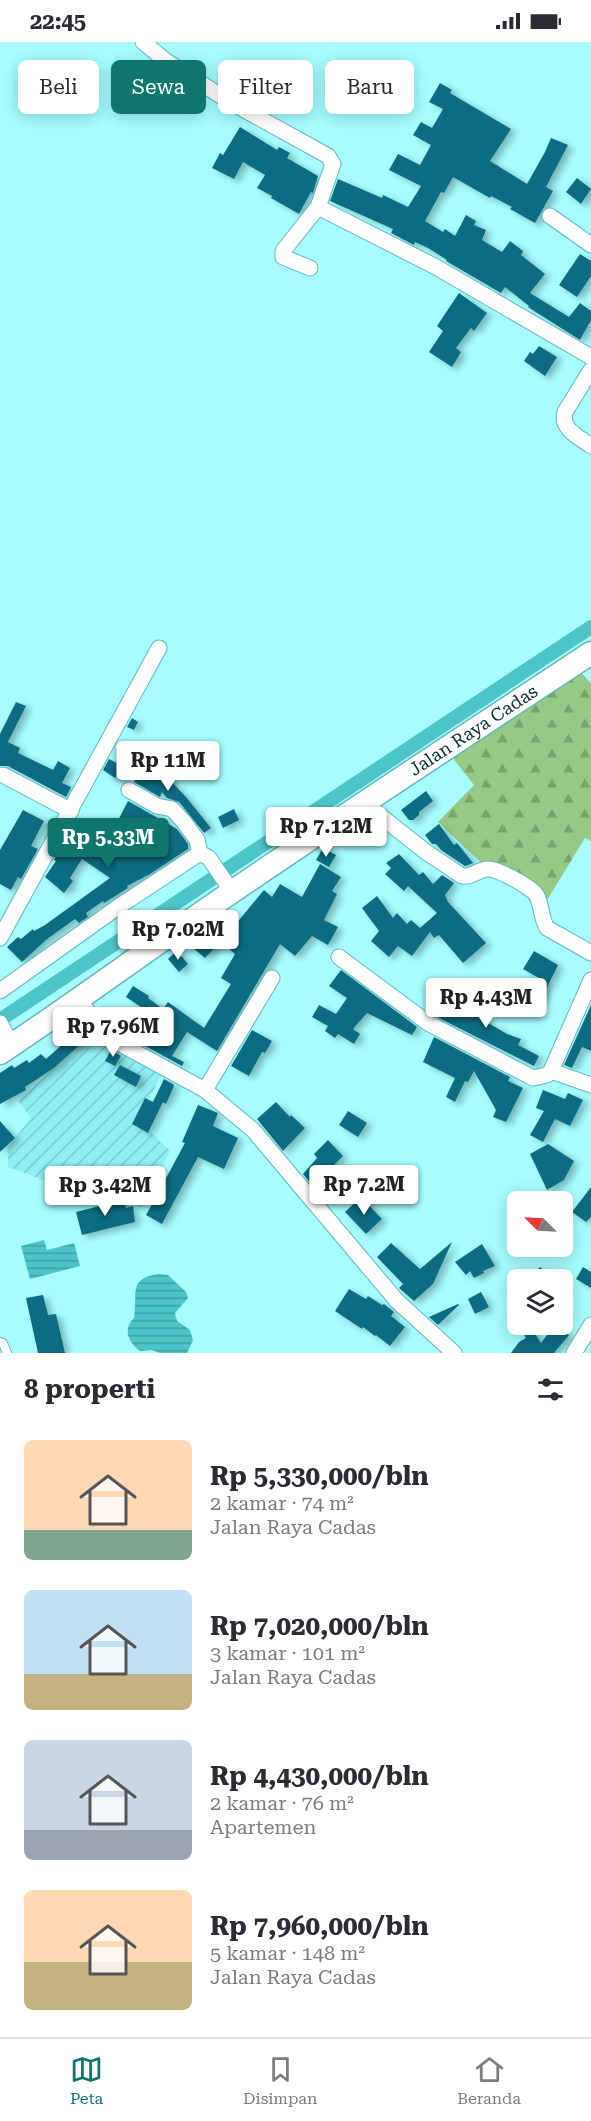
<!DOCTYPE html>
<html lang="id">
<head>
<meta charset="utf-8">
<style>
  body { margin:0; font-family:"Roboto Serif",serif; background:#f7f7f7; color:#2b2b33; height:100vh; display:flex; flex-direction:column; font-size:22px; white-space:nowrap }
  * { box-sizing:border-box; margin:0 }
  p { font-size:20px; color:#7c7c81 }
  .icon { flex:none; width:33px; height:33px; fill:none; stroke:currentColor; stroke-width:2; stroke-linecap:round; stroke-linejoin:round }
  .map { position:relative; height:1311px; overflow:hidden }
  .sheet { display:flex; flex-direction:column; background:#fff; flex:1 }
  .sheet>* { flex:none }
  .banner { position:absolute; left:18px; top:18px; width:555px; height:54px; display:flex; gap:12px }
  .needle { width:39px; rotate:294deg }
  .tools { position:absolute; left:507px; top:1149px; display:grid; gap:12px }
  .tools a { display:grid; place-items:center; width:66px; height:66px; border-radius:9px; background:#fff; box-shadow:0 3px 15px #0003; font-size:30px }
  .price { position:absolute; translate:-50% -51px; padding:0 14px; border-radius:6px; background:#fff; color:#222; font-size:20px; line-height:39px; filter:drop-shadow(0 2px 3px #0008) }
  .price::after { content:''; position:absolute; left:50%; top:36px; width:18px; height:14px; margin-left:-9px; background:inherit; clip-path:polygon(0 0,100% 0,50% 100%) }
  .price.active { background:#0f766e; color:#fff }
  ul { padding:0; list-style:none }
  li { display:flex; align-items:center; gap:18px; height:150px; padding:0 24px }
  li span { display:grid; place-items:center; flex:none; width:168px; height:120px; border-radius:9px; color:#555 }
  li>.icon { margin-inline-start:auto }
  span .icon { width:72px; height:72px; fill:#fffc; stroke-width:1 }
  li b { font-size:26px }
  h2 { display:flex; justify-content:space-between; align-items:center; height:72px; padding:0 24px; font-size:26px }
  .chip { padding:0 21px; border-radius:9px; background:#fff; box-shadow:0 3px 15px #0003; font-size:21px; line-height:54px }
  .chip.active { background:#0f766e; color:#fff }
  .status { display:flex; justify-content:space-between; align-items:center; height:42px; padding:0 30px; background:#fff; direction:ltr }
  .status svg { height:16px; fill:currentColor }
  .menu { display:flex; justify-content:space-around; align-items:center; height:84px; border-top:2px solid #e1e1e2; background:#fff; font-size:16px; color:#7c7c81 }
  .menu a { display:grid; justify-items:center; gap:3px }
  .menu .active { color:#0f766e }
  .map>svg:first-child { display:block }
  .industrial { fill:url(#industrial-furrows) }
  .forest { fill:url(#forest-firs) }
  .water { fill:url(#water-rules) }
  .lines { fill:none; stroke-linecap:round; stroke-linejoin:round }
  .canal { stroke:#4cc4c8; stroke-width:14 }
  .building { fill:#0f6c81; filter:url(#shadow) }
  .lane-casing { stroke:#63b8bb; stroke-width:10 }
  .street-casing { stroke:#63b8bb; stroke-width:17 }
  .secondary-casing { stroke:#63b8bb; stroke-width:25 }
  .lane { stroke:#fff; stroke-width:8 }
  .street { stroke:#fff; stroke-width:15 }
  .secondary { stroke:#fff; stroke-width:22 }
  .labels { text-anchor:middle; stroke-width:6; stroke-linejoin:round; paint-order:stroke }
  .street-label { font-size:18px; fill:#0a3031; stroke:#a6fcff }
</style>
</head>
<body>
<div class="status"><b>22:45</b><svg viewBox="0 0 49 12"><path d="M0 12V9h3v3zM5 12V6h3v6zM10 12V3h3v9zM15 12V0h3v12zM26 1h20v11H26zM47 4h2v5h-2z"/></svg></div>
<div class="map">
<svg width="591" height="1311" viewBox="0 0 591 1311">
  <defs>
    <pattern id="industrial-furrows" width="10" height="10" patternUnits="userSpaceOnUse" patternTransform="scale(1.5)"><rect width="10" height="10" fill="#8eeef1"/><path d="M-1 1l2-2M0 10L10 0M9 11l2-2" fill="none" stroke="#79cccf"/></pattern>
    <pattern id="forest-firs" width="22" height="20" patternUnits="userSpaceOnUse" patternTransform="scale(1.5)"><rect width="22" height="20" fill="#97c986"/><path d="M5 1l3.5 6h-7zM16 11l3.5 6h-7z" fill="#79a46e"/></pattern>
    <pattern id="water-rules" width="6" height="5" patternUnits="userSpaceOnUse" patternTransform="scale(1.5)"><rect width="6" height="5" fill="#4cc4c8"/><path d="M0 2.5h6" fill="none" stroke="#3da0a3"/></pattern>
    <filter id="shadow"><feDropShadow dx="5" dy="3" stdDeviation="3" flood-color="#0004"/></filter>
  </defs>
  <rect width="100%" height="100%" fill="#a6fcff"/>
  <path class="industrial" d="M96,988L163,1030L138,1077L170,1109L141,1165L100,1146L92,1156L8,1125V1105L31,1076L18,1059Z"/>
  <path class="forest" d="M581,630L591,642V799L585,796L546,860L492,831L438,780L474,743L452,715Z"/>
  <g class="water">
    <path d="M44,1198L47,1208L74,1201L80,1224L30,1237L21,1204Z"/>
    <path d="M159,1232L168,1233L186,1250L188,1256L175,1271L177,1279L190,1288L193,1298L187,1311H160L152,1308L140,1309C129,1301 122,1287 134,1276C138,1252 127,1236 159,1232Z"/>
  </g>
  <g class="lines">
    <path class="canal" d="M0,978L591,585"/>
  </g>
  <g class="building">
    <path d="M440,41L452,48L450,51L511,87L490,119L527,142L545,110L551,96L568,103L546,145L553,149L535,181L510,167L512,165L491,154L490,156L453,135L444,151L441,150L425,179L443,190L445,187L455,194L466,173L476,179L474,183L486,188L482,198L502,210L510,199L523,209L521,213L545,232L530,251L569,275L580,261L591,269V278L580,298L528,265L529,264L505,245L501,251L446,219L447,218L428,206L415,200L414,203L391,191L393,187L330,159L338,137L382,156L383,153L408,165L421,144L389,128L398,112L420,123L431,103L413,93L421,80L432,86L443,67L429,60Z"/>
    <path d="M240,85L277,108L279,105L290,111L287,116L318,134L313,151L311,150L299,172L271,156L272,154L257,146L265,133L243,120L234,137L212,126L220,111L223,113Z"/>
    <path d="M577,136L591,147L581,162L566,150Z"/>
    <path d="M580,212L591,219V234L577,255L559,243Z"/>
    <path d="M459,251L487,271L474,289L471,286L456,306L461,310L452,325L429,310L443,289L437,284Z"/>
    <path d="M539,304L557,315L545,334L524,319L530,310L533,312Z"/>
    <path d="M16,660L26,664L8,700L20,706L18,711L53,728L58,719L70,726L62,741L71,745L66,755L8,724H0V692Z"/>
    <path d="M132,676L138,680L134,688L127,685Z"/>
    <path d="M109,717L122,724L115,736L103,728Z"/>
    <path d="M142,721L161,730V732L167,735L186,755L211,786L204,791L179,760L167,756L162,750L160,755L134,740Z"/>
    <path d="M426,749L433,759L419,770V773L413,778H409L401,768Z"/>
    <path d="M128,759L177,787L188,802V807L150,832L127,844L128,846L104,861L103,859L86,871L88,875L79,881L75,877L47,897L22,920L7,905L18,895L21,897L33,887L34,889L45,883L110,836L82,817L70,836L73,839L64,851L45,835L56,819L54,818L68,793L88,805L106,819L123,795L112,790Z"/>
    <path d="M234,767L239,778L223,786L218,775Z"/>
    <path d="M23,768L44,779L31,804L38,807L25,830L21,837L18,835L11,848L0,842V808Z"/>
    <path d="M439,782L454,803L457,801L473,821L465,824L441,808L436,802H432L425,793Z"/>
    <path d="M323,806L336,813L329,825L316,818Z"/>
    <path d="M399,812L419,833L423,830L433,842L442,833L454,841L445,853L448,860L486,901L463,921L439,893L434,896L430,890L412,914L398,904L389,915L371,899L379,889L362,866L377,854L393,876L397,871L407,882L411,878L420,886L437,871L408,844L404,849L385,832L391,826L386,821Z"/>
    <path d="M320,822L341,835L332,849L337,852L324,878L338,885L328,903L312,894L295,914L280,902L217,1009L187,990L172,1014L184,1020L182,1024L118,989L114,984L141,965L126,955L133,944L149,954L148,956L163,967L168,960L204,986L231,942L221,936L235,912L221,899L205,916L192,905L200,895L202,897L219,879L228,887L232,881L235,883L264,848L272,855L280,842L302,855Z"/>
    <path d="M177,909L188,922L179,930L168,917Z"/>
    <path d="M534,909L558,923L541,958L530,953L539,936L523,927Z"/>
    <path d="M341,928L417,985L412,993L367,971L353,987L360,992L354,1002L338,992L335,996L325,989L328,984L312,975L319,963L336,972L347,956L329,944Z"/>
    <path d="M467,945L482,959L471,971L507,992L521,997L518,1003L539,1014L534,1024L437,975L441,967L456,974L466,958L460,953Z"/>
    <path d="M591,963V1009L582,1005L572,1026L564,1023Z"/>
    <path d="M71,986L84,999L54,1026L25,1045L26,1048L0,1062V1031L12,1023L14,1026L27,1018L29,1021L41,1012L46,1017L64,1001L60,995Z"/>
    <path d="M252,988L272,999L265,1011L262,1010L249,1034L231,1024Z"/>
    <path d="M434,995L510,1035L508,1039L523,1046L506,1080L493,1075L496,1068L474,1029L468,1040L465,1039L455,1060L446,1055L455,1036L423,1020Z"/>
    <path d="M111,1008L121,1014L115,1024L105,1019Z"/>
    <path d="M120,1023L141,1034L136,1045L114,1033Z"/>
    <path d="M164,1037L173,1042L174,1044L166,1062L163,1060L148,1091L132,1082L145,1056L153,1060Z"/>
    <path d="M543,1048L565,1057L568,1051L583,1058L570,1084L555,1077L543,1100L530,1093L544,1069L536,1066Z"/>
    <path d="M276,1060L290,1075L291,1073L305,1086L283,1109L257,1077Z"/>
    <path d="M198,1063L218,1071L213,1084L238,1096L224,1127L198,1115L162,1182L146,1173L185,1101L182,1100Z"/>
    <path d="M348,1069L367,1081L358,1095L339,1083Z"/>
    <path d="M0,1079L15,1096L0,1110Z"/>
    <path d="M328,1098L343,1114L326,1131L336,1140L322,1155L303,1132L317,1116L314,1112Z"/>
    <path d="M548,1102L574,1119L564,1138L547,1148L530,1112Z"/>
    <path d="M591,1145V1175L586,1180L572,1170Z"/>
    <path d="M361,1155L382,1177L366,1192L345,1170Z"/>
    <path d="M124,1158L126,1166L133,1164L135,1180L82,1193L76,1170Z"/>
    <path d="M452,1200L433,1242L414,1259L399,1246L403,1242L377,1215L391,1201L420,1227Z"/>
    <path d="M482,1202L495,1224L483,1229L484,1231L474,1236L470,1229L466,1233L455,1220Z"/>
    <path d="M540,1225L548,1232L542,1238H529Z"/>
    <path d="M583,1225L591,1230V1246L576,1237Z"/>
    <path d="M349,1247L366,1257L368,1254L382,1263L384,1262L394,1270L391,1274L405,1285L390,1304L376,1293L375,1294L363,1285L362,1287L335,1269Z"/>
    <path d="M481,1250L489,1265L475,1272L468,1257Z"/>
    <path d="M43,1253L48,1273L56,1272L65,1311H38L26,1256Z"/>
    <path d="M458,1262L459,1263L438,1283L429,1275Z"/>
    <path d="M529,1282L541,1301L555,1282L569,1293L554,1311H511L519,1300L526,1296L521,1288Z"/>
  </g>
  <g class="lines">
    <defs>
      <path id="lane" d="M0,1300L3,1301L7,1311"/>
      <g id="street">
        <path d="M143,0L166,19L232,61L328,114L333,122L318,165L436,225L591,315"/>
        <path d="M550,174L591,203"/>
        <path d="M310,226L283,215V209L318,165"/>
        <path d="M591,328L565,370C560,387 579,395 591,404"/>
        <path d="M3,733L71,769"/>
        <path d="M129,748L157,764L172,767L184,780L197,798L200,811L209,816L233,851"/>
        <path d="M364,761L426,810L462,834C472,836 478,827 488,827C497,826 533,846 537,854C542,865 541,876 547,886L591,911"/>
        <path d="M0,896L159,606"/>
        <path d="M339,915L428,981L533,1036L547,1033L551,1029L591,938"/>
        <path d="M0,949L118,865L200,811"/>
        <path d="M79,958L105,992L115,999L205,1048L253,1088L397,1259L454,1311"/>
        <path d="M0,981L12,1003"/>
        <path d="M551,1029L591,1043"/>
        <path d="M205,1048L272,936"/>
        <path d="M574,1311L591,1283"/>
      </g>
      <g id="secondary">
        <path id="s1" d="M0,1011C66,967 129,921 194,876C325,785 458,699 591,611"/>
      </g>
    </defs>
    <use href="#lane" class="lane-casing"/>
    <use href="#street" class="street-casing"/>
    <use href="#secondary" class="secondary-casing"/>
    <use href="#lane" class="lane"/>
    <use href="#street" class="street"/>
    <use href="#secondary" class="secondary"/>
  </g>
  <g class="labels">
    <g class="street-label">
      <text dy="6" stroke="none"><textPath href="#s1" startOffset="573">Jalan Raya Cadas</textPath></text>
    </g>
  </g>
</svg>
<div class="tools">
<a><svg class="needle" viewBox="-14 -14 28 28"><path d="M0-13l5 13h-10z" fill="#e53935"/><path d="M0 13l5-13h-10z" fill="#7c7c81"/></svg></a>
<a><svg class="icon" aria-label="layers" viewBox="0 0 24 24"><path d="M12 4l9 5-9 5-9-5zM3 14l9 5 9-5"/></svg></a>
</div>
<b class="price" style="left:168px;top:750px">Rp 11M</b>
<b class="price" style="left:326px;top:816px">Rp 7.12M</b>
<b class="price active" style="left:108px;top:827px">Rp 5.33M</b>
<b class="price" style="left:178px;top:919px">Rp 7.02M</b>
<b class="price" style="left:486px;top:987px">Rp 4.43M</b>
<b class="price" style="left:113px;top:1016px">Rp 7.96M</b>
<b class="price" style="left:364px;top:1174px">Rp 7.2M</b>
<b class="price" style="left:105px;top:1175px">Rp 3.42M</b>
<div class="banner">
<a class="chip">Beli</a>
<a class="chip active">Sewa</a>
<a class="chip">Filter</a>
<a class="chip">Baru</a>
</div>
</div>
<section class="sheet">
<h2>8 properti<svg class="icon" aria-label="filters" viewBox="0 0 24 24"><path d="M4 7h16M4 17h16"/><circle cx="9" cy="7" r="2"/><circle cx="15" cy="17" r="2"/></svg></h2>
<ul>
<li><span style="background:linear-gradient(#ffd9b3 75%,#7fa58c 0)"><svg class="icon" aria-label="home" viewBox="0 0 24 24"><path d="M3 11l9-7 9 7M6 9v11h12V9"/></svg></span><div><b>Rp 5,330,000/bln</b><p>2 kamar · 74 m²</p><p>Jalan Raya Cadas</p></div></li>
<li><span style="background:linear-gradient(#bfe0f5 70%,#c2b280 0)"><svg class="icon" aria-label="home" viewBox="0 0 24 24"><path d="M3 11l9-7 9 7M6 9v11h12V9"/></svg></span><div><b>Rp 7,020,000/bln</b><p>3 kamar · 101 m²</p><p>Jalan Raya Cadas</p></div></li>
<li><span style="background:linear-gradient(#c9d6e8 75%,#9aa5b1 0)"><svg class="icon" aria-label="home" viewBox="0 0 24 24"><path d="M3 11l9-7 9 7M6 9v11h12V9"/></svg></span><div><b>Rp 4,430,000/bln</b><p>2 kamar · 76 m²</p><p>Apartemen</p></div></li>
<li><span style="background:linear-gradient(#ffd9b3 60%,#c2b280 0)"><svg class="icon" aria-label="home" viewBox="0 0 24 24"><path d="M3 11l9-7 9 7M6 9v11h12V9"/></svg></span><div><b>Rp 7,960,000/bln</b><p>5 kamar · 148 m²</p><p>Jalan Raya Cadas</p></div></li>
</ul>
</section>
<nav class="menu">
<a class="active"><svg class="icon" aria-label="map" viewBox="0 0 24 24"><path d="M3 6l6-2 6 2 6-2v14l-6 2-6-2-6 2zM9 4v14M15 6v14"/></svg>Peta</a>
<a><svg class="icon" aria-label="saved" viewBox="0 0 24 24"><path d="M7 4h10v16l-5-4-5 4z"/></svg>Disimpan</a>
<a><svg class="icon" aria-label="home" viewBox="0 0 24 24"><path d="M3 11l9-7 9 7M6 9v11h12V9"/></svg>Beranda</a>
</nav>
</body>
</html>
